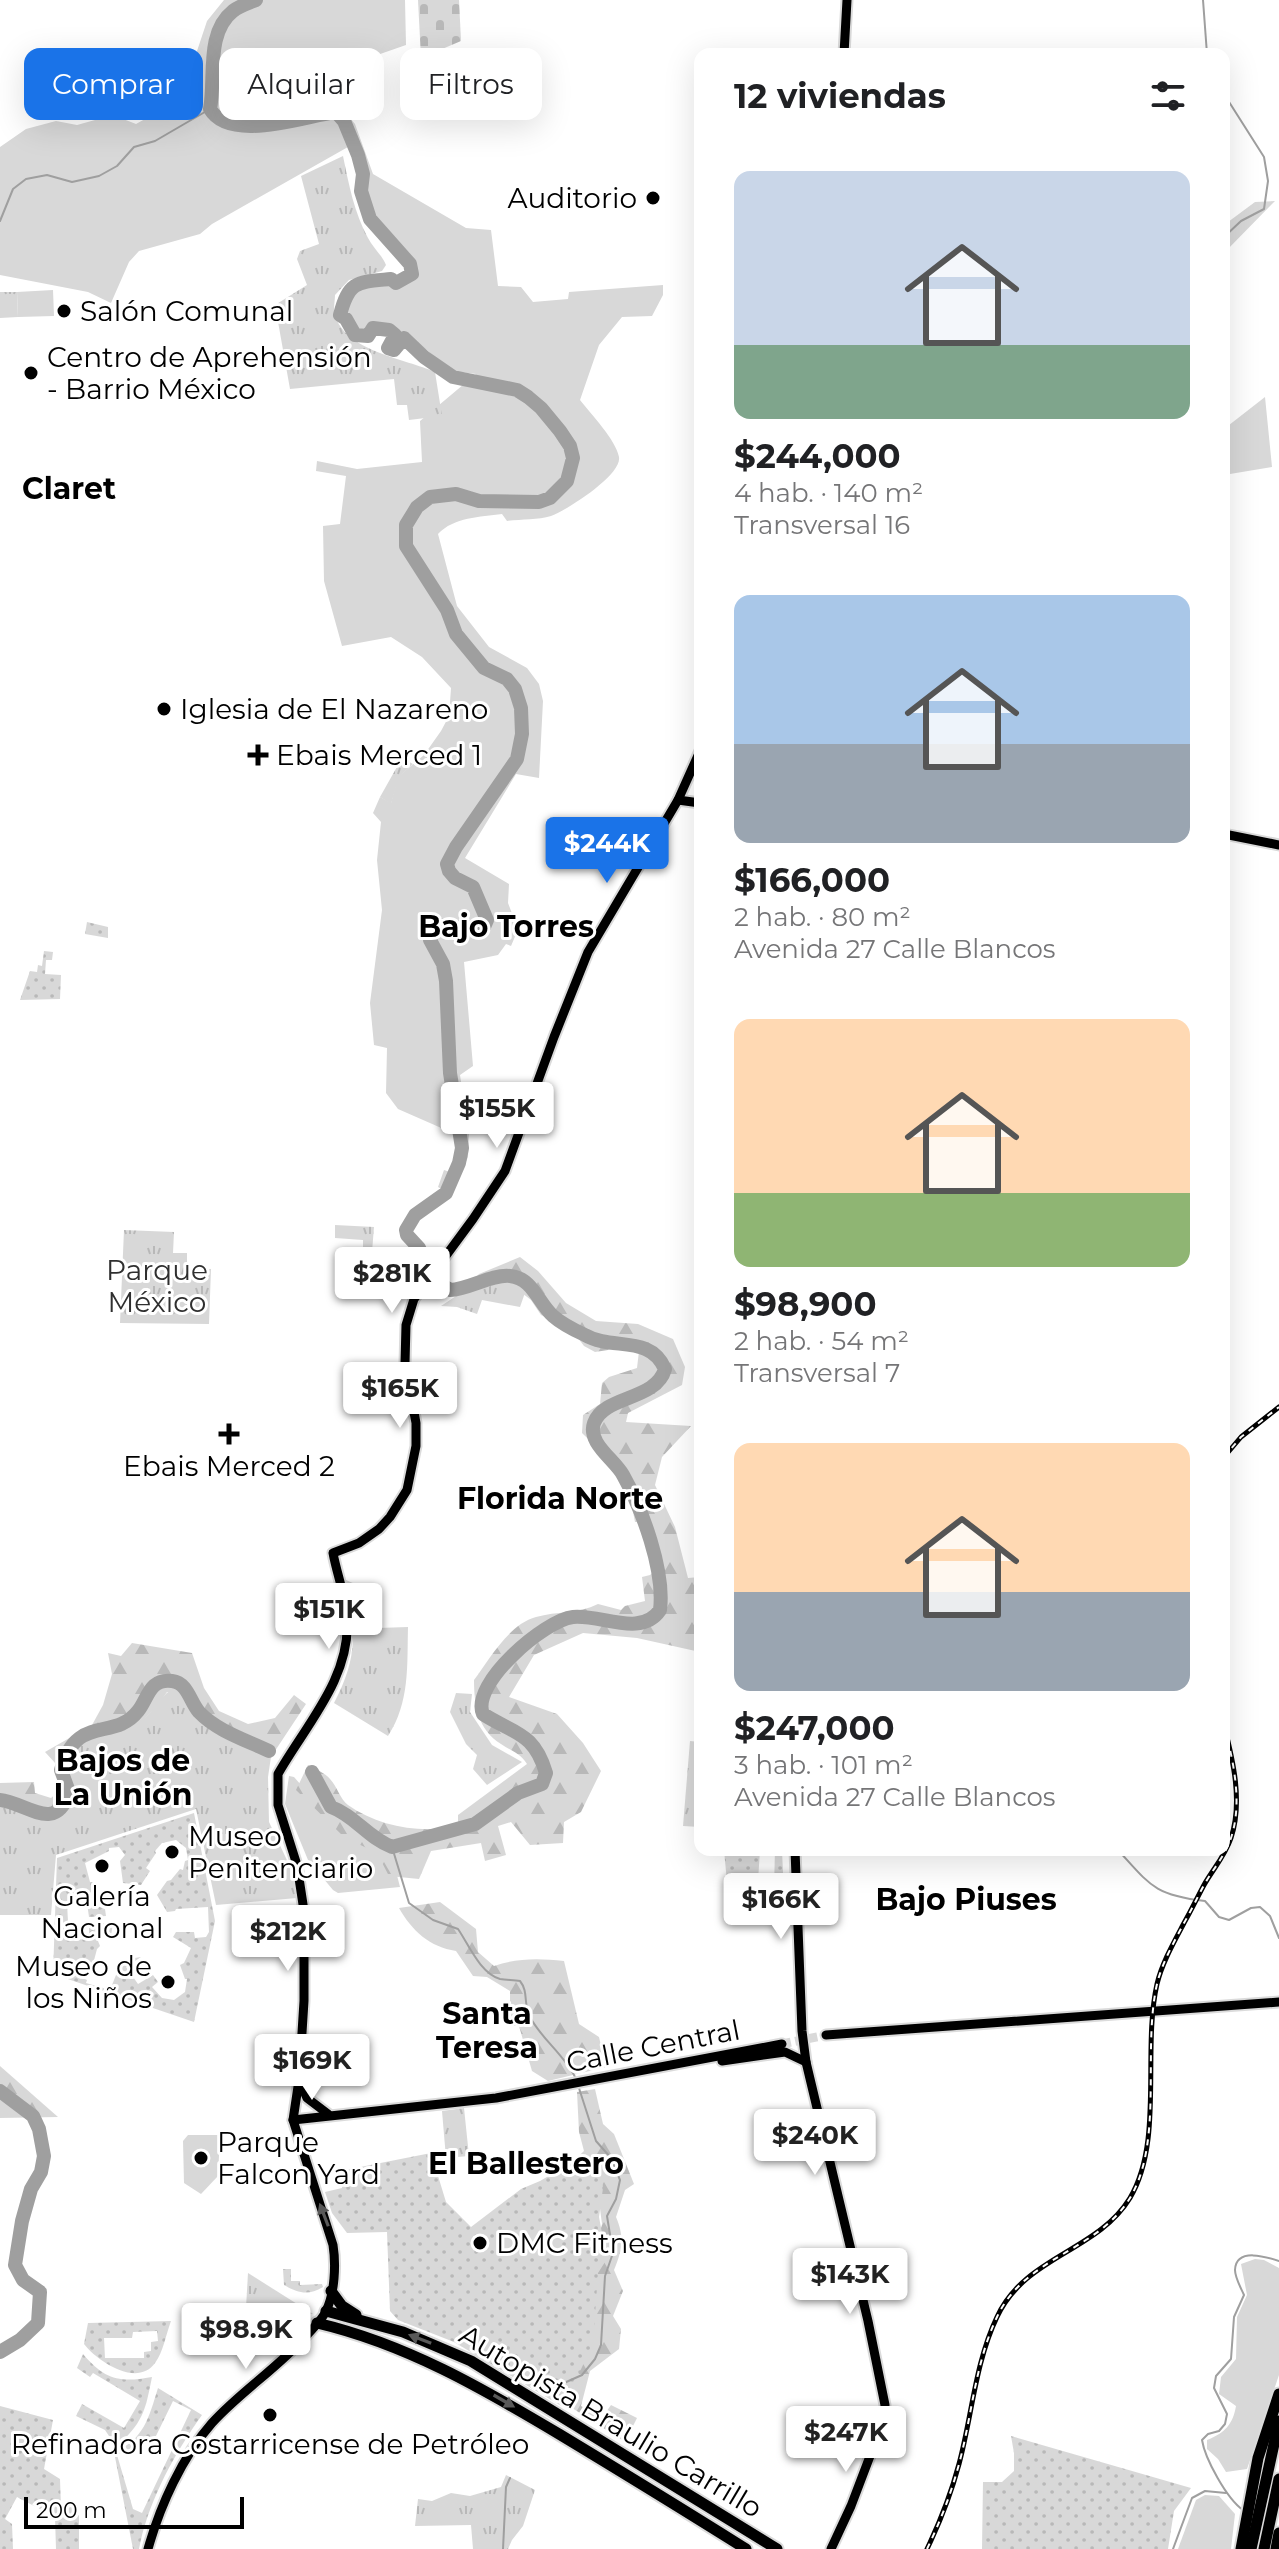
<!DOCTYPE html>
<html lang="es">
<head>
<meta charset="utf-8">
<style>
  body { margin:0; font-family:Montserrat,sans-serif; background:#f6f6f6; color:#202124; height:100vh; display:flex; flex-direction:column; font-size:30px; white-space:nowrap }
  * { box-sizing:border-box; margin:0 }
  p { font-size:26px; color:#757577 }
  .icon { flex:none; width:44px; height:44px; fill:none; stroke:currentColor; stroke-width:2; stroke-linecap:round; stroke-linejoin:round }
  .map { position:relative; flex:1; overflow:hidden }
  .panel { position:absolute; left:694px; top:48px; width:536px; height:1808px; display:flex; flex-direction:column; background:#fff; border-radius:16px; box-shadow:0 8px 32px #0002 }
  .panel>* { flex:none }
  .banner { position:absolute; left:24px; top:48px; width:550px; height:72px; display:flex; gap:16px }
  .scale { position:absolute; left:24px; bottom:20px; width:220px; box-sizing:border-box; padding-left:8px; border:4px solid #000; border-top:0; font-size:22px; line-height:28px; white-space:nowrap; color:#000; -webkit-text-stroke:6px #fff; paint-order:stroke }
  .price { position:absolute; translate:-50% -68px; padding:0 18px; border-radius:8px; background:#fff; color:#222; font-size:26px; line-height:52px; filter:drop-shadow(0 2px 4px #0008) }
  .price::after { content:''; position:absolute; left:50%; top:48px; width:24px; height:18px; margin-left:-12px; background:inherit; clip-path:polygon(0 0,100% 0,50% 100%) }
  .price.on { background:#1a73e8; color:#fff }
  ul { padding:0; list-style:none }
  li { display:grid; align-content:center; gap:16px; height:424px; padding:0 40px }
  li span { display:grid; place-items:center; height:248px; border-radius:16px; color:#555 }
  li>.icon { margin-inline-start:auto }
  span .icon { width:144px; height:144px; fill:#fffc; stroke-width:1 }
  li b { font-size:34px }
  h2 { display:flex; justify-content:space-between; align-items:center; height:96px; padding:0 40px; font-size:34px }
  .pill { padding:0 28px; border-radius:16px; background:#fff; box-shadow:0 8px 32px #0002; font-size:28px; line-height:72px }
  .pill.on { background:#1a73e8; color:#fff }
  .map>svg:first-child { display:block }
  .grass { fill:#d8d8d8 }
  .forest { fill:url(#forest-firs) }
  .cemetery { fill:url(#cemetery-stones) }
  .park { fill:url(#park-tufts) }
  .garden { fill:url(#garden-dots); fill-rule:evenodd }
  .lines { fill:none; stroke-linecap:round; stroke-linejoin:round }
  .stream { stroke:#9f9f9f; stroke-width:2 }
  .river { stroke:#9f9f9f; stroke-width:14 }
  .major-tunnel { stroke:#d9d9d9; stroke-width:9; stroke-dasharray:9 4.5; stroke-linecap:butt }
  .major-casing { stroke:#dbdbdb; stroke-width:13 }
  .highway-casing { stroke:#dbdbdb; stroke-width:15 }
  .major { stroke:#000; stroke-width:9 }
  .highway { stroke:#000; stroke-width:11 }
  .rail-casing { stroke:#000; stroke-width:5 }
  .rail { stroke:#fff; stroke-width:2; stroke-dasharray:6; stroke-linecap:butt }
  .oneway { fill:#595959 }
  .poi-dot { fill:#000; stroke:#fff; stroke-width:3 }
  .labels { text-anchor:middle; stroke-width:6; stroke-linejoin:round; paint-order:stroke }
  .poi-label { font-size:28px; fill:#000; stroke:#fff; text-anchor:start }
  .park-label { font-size:28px; fill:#2f2f2f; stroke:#fff }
  .street-label { font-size:28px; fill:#000; stroke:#fff }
  .neighbourhood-label { font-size:30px; font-weight:bold; fill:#000; stroke:#fff }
</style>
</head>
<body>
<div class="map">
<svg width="1279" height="2549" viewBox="0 0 1279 2549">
  <defs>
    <pattern id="forest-firs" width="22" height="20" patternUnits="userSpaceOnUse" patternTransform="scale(2)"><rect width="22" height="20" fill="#d8d8d8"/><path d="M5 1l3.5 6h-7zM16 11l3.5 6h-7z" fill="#b8b8b8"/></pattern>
    <pattern id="cemetery-stones" width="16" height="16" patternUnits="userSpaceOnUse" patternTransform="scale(2)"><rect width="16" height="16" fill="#d8d8d8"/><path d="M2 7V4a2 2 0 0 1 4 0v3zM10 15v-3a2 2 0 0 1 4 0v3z" fill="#b8b8b8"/></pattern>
    <pattern id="park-tufts" width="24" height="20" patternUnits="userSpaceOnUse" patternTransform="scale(2)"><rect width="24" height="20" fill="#d8d8d8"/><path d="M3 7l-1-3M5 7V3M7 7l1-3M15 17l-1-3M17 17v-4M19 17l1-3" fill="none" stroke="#b8b8b8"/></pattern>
    <pattern id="garden-dots" width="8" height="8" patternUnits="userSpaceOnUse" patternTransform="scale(2)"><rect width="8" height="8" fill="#d8d8d8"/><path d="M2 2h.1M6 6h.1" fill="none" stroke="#b8b8b8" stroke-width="1.8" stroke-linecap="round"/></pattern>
  </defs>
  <rect width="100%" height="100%" fill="#fff"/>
  <g class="grass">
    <path d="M224,0H405L406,45L340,68L330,94L355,124L373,174L466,228L491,230L498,286L521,287L533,302L568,299L569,292L663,285V295L652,316L622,317L599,345L580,400C591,414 616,440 619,457C622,475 567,510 551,516C538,520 521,519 507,521L502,514C480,517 454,517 438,534L457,606L489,647L527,668L539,684L543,701L539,778L516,774L465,858L509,884L508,903L513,916L522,920L511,946L506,944L498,955L464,962L473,1066L460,1075L469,1133L468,1157L452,1195L438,1187L444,1170L450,1172L457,1151L455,1134L398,1109L386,1093L387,1048L374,1045L370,1003L382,910L377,860L381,822L373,813L380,797L391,803L398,777L424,755L441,731L449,716L451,688L422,657L391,637L342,646L324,581L323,526L340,524L346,476L316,471L317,461L357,469L422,462L420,421L476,374L452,371L406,333L377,324L365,332L356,330L345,312C356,286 362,286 388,282L394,287L415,275L414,265L374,217L365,190L366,174L355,143L212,224L200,234L139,251L129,262L111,303L88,292L0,275V147L26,129L56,121L77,125L113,115L136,124L172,104L193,63L207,21Z"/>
    <path d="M1275,201L1224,253V225L1255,202Z"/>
    <path d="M53,290L54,316L18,317L17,292Z"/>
    <path d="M1265,397L1272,467L1230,474L1224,479V429Z"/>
    <path d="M289,1776L294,1777L328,1816L391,1852L400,1887L338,1893L333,1890L308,1860L285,1804Z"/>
    <path d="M188,2135H220L218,2176L201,2194L184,2183L183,2141Z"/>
    <path d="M1255,2259L1264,2260L1279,2268V2375L1247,2469L1226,2472L1218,2459L1207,2449V2440C1225,2433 1233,2424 1236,2406L1219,2394L1221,2377L1236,2359L1237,2317L1247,2295L1241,2264Z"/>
    <path d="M1205,2495L1219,2496L1235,2514L1231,2549H1178L1196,2500Z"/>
  </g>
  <g class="forest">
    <path d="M520,1257L538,1271L566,1303L596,1321L638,1324L673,1339L685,1367L682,1385L628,1413L626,1422L691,1426L662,1457L655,1485L675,1527L688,1578L700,1577V1652L637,1638L583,1633L534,1655L509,1697L557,1714L583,1743L601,1771L581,1812L564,1822L563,1843L530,1845L511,1822L498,1826L506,1855L485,1861L481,1843L431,1851L419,1879L389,1876L377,1853L344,1837L296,1790L308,1765C315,1769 325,1773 330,1779C337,1786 340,1799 348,1805C379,1827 422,1834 458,1826V1815L527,1764C520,1753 511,1751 501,1744C478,1730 474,1705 474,1680C489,1660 509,1624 536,1617C557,1611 578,1614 598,1604L621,1610L625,1606L645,1601L642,1577L650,1575L660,1567L657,1551L646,1538L647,1522H635L626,1476L582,1433L583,1415L600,1404L602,1383L609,1377L637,1368L639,1351L621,1348L595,1352L584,1346L572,1330L541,1315L531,1300L518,1290L452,1302L479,1274Z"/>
    <path d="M132,1643L192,1653L204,1688L219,1711L248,1724L275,1718L294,1695L306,1704L271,1757C235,1741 199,1732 184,1692H167L156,1708L143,1720L96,1821L0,1822V1783L34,1782L35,1793L51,1798L65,1786L68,1777L45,1752L92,1725L103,1705L112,1674L108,1653L121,1656Z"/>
    <path d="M440,1902L476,1929L478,1952L494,1966C518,1958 538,1958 564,1961L579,2024L599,2037L606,2067L548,2081L532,2071L519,2026H505L510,2012V1991L487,1977L473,1976L456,1951C430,1947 412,1931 399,1908Z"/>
    <path d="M0,2066L58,2117L0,2118Z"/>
    <path d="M595,2089L603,2124L614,2134L634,2184L625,2190L616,2217C625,2238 622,2250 614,2270L623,2291L613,2316L621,2329L619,2349L590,2371L581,2406L602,2418L611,2405L637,2418L625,2442L569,2406L561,2396L602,2224L598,2193L565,2169L584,2151L579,2132L577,2092Z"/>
  </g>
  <path class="cemetery" d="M418,0H459L461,41L421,58Z"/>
  <g class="park">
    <path d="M343,156C349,185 354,212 368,238C373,248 382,255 386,265L382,271L349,280L335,295C335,301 333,309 335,314C343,351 407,359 435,372L442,416L409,420L407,405H397L394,379L290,389L275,305L307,285L297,259L300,251L319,244L301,176Z"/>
    <path d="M0,292H17L18,317L0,318Z"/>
    <path d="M402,758L413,764L399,777L391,804L380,797Z"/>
    <path d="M335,1225L374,1227L372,1252L363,1251V1240L335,1238Z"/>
    <path d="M124,1230L174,1232L173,1253H187V1268L211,1269L209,1324L120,1323Z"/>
    <path d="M503,1280L513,1281L527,1287L520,1307L482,1300L477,1314L457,1307L441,1306L456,1296L476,1293Z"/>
    <path d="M344,1579L357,1585L358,1612L378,1618V1628L408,1627C407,1666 410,1702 388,1736L334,1703C359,1656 356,1628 344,1579Z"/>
    <path d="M171,1690L184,1692C199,1732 235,1741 271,1757L268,1777L269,1822L293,1873L297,1898L216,1905L196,1809L56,1855L51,1915H0V1804H6L40,1819L59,1817L73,1797C60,1723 92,1744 141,1720C155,1713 159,1697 171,1690Z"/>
    <path d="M456,1693L472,1694L470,1712L492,1745L522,1762L487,1785L473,1769L477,1755L466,1744L450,1712Z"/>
    <path d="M690,1741L700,1742V1827L683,1826Z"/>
    <path d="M464,2108L469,2156L446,2158L442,2111Z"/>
    <path d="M248,2273L313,2314L246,2308Z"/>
    <path d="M506,2475L535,2490L523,2526L512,2540L508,2549H473L471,2525L415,2526L418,2499L432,2501L451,2493L470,2496L501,2487Z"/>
  </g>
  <g class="garden">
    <path d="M87,922L108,927V938L85,934Z"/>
    <path d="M44,951L53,952L52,960H46L45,974L61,975L60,999L20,1000L30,971L37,972L38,965L42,966Z"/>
    <path d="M194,1813L215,1921L194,2022L53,1974L57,1858ZM176,1840L186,1848L188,1860L185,1861L183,1870L180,1869L171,1880L167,1881L157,1895L167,1912L175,1911L176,1909L208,1907L209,1932L206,1937L195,1938L194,1932H176L173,1937L191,1948L184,1963L180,1965L185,1979H187L185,1992L174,2000L162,1998L152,1987L158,1982L153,1975L138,1984L126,1967L141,1957L122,1960L110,1990L86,1983L87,1980L81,1977L85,1965L92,1968L97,1949L100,1946L96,1936L104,1932L111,1936L113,1923L89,1924V1939L69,1940L67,1903H87L89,1917L106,1916L105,1909L97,1906L100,1897L93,1882H90L85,1863L109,1851V1848L119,1847L125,1855L120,1861L123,1883L141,1885L150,1871L146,1868L156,1853L155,1851L162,1843Z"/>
    <path d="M724,1850H760L758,1881H750L747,1900L742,1902L745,1921L779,1916L778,1888H774L775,1850H782L785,1919L731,1925Z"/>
    <path d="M431,2153L446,2202L471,2227L521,2189L540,2181L586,2154L601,2167L603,2188L599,2217L602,2233L608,2247L605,2262L598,2273L593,2344L563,2407L454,2342L398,2320L390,2311L387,2232L347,2233L332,2213L325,2192L342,2188L340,2171Z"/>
    <path d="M283,2269H291V2281H300V2285L322,2284L323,2287C308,2296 298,2293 284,2285Z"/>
    <path d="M171,2321C166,2334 163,2353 155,2363C137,2388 97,2361 84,2344L88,2323ZM133,2332L157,2331L158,2341L151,2342V2351L144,2352V2358H105L104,2338H132Z"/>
    <path d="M83,2354C105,2380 120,2383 152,2377C146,2407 144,2421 121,2442H113L105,2430L76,2416L82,2404L124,2428L140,2401L93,2373L90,2377L77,2368Z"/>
    <path d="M158,2388L202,2415C174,2454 148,2502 139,2549H133L114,2452C144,2440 149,2417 158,2388ZM173,2401L191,2410L142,2513L133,2509L117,2455L155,2438Z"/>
    <path d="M0,2406L53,2420L44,2469L60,2479L61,2508L73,2507L74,2515H79V2549H56L55,2517L17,2497L5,2519L12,2524L13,2549H0Z"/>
    <path d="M1011,2436L1191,2488L1174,2511L1168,2549H982L983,2482H1002L1014,2471V2453Z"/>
  </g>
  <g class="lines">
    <g class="stream">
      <path d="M1203,0L1207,54"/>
      <path d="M1224,94L1264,157L1268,181L1264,209L1241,221L1224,237"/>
      <path d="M0,221L13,189L26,179L47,175L72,182L99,176L117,166L134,147L155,141L210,109"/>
      <path d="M392,1847L409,1903L433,1920L458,1929C469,1945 480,1973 500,1979C507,1980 514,1980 520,1981C529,1992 523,2005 530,2017C542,2040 565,2055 576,2079"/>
      <path d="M1118,1850C1150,1885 1154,1895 1205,1901L1219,1917L1229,1920L1251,1908L1260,1907L1270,1916L1279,1938"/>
      <path d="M557,2397L564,2383L582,2375L595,2359L601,2345L605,2276L613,2253L607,2216L616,2199L620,2180L611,2158L596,2141L578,2085"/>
      <path d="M1243,2510C1227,2499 1205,2459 1202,2440L1208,2434L1219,2431L1225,2424L1227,2414L1214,2388L1216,2376L1231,2359L1234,2317L1244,2295C1241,2288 1235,2278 1235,2270C1236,2247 1267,2257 1279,2261"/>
      <path d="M503,2549L506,2487L510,2478"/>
      <path d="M1173,2549L1192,2498L1205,2491L1226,2493"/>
    </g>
    <g class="river">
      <path d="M256,0C249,3 239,6 233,11C205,33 216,79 210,109C230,143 304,116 336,112L344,121L358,155L363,174L361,191L370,219L410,264L412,274L396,283L391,279C358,282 349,280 340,315L346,319L355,335L368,336L373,328L389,330L395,335L388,348L394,350L404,338L424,357L453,377L517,390L528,397L541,408L560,431L570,446L573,458L567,481L550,498L539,502L479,501L456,494L430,497L417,507L406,525V546L447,610L456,634L484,668L507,679L515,689L521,708L522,734L517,759L456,847L447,864L449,871L455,878L473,887L487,920L484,927C469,933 451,924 435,925L430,932V940L443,964L446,981L450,1073L462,1148L459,1163L446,1193L415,1215L406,1230L407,1235L419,1248L432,1278L450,1290C470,1289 491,1274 510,1276C533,1278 538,1303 553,1316C562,1324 574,1330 585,1335C612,1351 650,1334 665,1369C656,1401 604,1395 594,1423C587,1443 614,1459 623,1475C642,1509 665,1570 660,1610C641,1638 601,1614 573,1617C545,1620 470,1684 483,1714C514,1734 534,1732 546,1773L542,1784L518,1793L475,1824L392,1847C368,1838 354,1815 331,1807L312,1772"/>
      <path d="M0,1800C25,1802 56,1835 69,1792L61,1770C76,1713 114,1742 138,1711C148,1699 149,1678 172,1681C188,1683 190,1702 199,1712C217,1731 246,1740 269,1751"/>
      <path d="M0,2091L33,2116L39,2129L44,2156L41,2172L31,2189L22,2221L15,2265L23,2280L40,2292L38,2323L20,2340L0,2352"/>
    </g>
    <path class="major-tunnel" d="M782,2044L826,2035"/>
    <defs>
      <g id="major">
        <path d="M844,54L847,0"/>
        <path d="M678,800L700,803"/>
        <path d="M1224,834L1279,845"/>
        <path d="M795,1850L802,2031L806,2062L868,2321L885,2405L883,2422L851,2506L831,2549"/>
        <path d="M826,2035L1279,2002"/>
        <path d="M722,2061L785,2052L806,2062"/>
        <path d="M300,2082L307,2098L328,2114"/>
        <path d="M293,2120L496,2098L782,2044"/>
        <path d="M273,2316C288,2324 297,2334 291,2351"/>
        <path d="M148,2549C160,2506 182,2457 212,2423C241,2391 278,2368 307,2335C313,2328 322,2320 326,2311C335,2293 336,2264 333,2245L293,2120L299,2080L304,2001V1911L297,1865L278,1805V1774C305,1726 351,1678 347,1619C346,1597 337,1575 333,1553L359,1543L379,1529L390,1517L407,1490L416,1446V1423L405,1363L406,1325L414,1299L473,1219L505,1171L554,1037L588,952L678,800L700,751"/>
      </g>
      <g id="highway">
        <path d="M331,2291L342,2306L356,2315"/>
        <path d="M326,2311L403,2332L471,2361L777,2549"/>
        <path d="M317,2323C406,2344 482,2388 559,2434C622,2472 684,2510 746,2549"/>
        <path d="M1241,2549L1258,2458L1279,2394"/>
        <path d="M1251,2549L1279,2421"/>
        <path d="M1264,2549L1279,2479"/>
        <path d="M1276,2549L1279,2533"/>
      </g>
    </defs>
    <use href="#major" class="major-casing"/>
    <use href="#highway" class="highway-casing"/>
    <use href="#major" class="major"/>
    <use href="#highway" class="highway"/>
    <defs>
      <g id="rail">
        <path d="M1224,1457L1241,1437L1279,1407"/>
        <path d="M927,2549C940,2522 951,2494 959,2464C972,2416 975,2363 997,2317C1025,2256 1097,2252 1130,2198C1164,2141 1142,2051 1157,1984C1162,1963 1174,1942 1184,1923C1191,1911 1197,1898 1204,1885C1213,1869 1225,1856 1231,1838C1243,1802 1233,1760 1224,1725"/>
      </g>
    </defs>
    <use href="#rail" class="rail-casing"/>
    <use href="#rail" class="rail"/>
  </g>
  <defs><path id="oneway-solid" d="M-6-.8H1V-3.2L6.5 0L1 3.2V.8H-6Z" transform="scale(2)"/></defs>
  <g class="oneway">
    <use href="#oneway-solid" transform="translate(324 2215) rotate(-111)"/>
    <use href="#oneway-solid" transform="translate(420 2339) rotate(-159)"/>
    <use href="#oneway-solid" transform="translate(504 2401) rotate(30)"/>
  </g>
  <g class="poi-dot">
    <circle cx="653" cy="198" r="8"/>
    <circle cx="64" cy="311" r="8"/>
    <circle cx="31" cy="373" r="8"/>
    <circle cx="164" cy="709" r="8"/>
    <path d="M254 743h8v8h8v8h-8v8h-8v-8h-8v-8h8z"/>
    <path d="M225 1422h8v8h8v8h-8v8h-8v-8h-8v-8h8z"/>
    <circle cx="172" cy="1852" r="8"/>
    <circle cx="102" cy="1866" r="8"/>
    <circle cx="168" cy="1982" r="8"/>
    <circle cx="201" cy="2158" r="8"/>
    <circle cx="480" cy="2243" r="8"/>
    <circle cx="270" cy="2415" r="8"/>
  </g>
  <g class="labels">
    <g class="poi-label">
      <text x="637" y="208" text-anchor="end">Auditorio</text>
      <text x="80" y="321">Salón Comunal</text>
      <text x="47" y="367">Centro de Aprehensión<tspan x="47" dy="32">- Barrio México</tspan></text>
      <text x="180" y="719">Iglesia de El Nazareno</text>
      <text x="276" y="765">Ebais Merced 1</text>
      <text x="229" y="1476" text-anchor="middle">Ebais Merced 2</text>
      <text x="188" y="1846">Museo<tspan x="188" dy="32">Penitenciario</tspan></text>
      <text x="102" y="1906" text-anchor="middle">Galería<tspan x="102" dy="32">Nacional</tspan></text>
      <text x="152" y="1976" text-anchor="end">Museo de<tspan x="152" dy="32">los Niños</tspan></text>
      <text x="217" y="2152">Parque<tspan x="217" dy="32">Falcon Yard</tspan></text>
      <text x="496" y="2253">DMC Fitness</text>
      <text x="270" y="2454" text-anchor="middle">Refinadora Costarricense de Petróleo</text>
    </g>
    <g class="park-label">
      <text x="157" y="1280">Parque<tspan x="157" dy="32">México</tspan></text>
    </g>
    <g class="street-label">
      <text transform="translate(653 2046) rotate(-11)" y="10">Calle Central</text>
      <text transform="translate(611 2421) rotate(31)" y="10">Autopista Braulio Carrillo</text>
    </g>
    <g class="neighbourhood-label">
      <text x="69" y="499">Claret</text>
      <text x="506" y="937">Bajo Torres</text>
      <text x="560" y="1509">Florida Norte</text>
      <text x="123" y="1771">Bajos de<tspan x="123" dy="34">La Unión</tspan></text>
      <text x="966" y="1910">Bajo Piuses</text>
      <text x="487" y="2024">Santa<tspan x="487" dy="34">Teresa</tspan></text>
      <text x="526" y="2174">El Ballestero</text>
    </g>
  </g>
</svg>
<div class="scale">200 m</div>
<b class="price on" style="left:607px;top:885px">$244K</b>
<b class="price" style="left:497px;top:1150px">$155K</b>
<b class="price" style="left:392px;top:1315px">$281K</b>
<b class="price" style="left:400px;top:1430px">$165K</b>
<b class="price" style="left:329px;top:1651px">$151K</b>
<b class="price" style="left:781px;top:1941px">$166K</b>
<b class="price" style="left:288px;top:1973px">$212K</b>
<b class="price" style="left:312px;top:2102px">$169K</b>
<b class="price" style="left:815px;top:2177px">$240K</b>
<b class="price" style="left:850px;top:2316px">$143K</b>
<b class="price" style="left:246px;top:2371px">$98.9K</b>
<b class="price" style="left:846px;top:2474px">$247K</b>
<div class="banner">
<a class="pill on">Comprar</a>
<a class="pill">Alquilar</a>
<a class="pill">Filtros</a>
</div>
<section class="panel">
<h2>12 viviendas<svg class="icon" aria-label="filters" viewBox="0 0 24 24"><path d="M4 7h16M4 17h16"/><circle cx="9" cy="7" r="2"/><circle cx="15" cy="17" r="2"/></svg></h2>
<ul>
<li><span style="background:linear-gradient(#c9d6e8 70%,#7fa58c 0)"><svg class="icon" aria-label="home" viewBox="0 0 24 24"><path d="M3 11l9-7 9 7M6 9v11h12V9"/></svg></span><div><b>$244,000</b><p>4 hab. · 140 m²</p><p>Transversal 16</p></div></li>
<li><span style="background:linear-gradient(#a9c7e8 60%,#9aa5b1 0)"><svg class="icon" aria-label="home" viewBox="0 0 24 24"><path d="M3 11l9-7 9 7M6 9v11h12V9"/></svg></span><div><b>$166,000</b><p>2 hab. · 80 m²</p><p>Avenida 27 Calle Blancos</p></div></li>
<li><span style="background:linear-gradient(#ffd9b3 70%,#8fb573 0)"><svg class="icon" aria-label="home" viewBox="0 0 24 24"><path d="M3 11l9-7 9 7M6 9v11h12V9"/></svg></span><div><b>$98,900</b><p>2 hab. · 54 m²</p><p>Transversal 7</p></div></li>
<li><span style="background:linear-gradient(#ffd9b3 60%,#9aa5b1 0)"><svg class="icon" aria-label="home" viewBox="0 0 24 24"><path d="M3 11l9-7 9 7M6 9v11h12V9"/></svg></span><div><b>$247,000</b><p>3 hab. · 101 m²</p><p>Avenida 27 Calle Blancos</p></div></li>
</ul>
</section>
</div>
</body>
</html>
